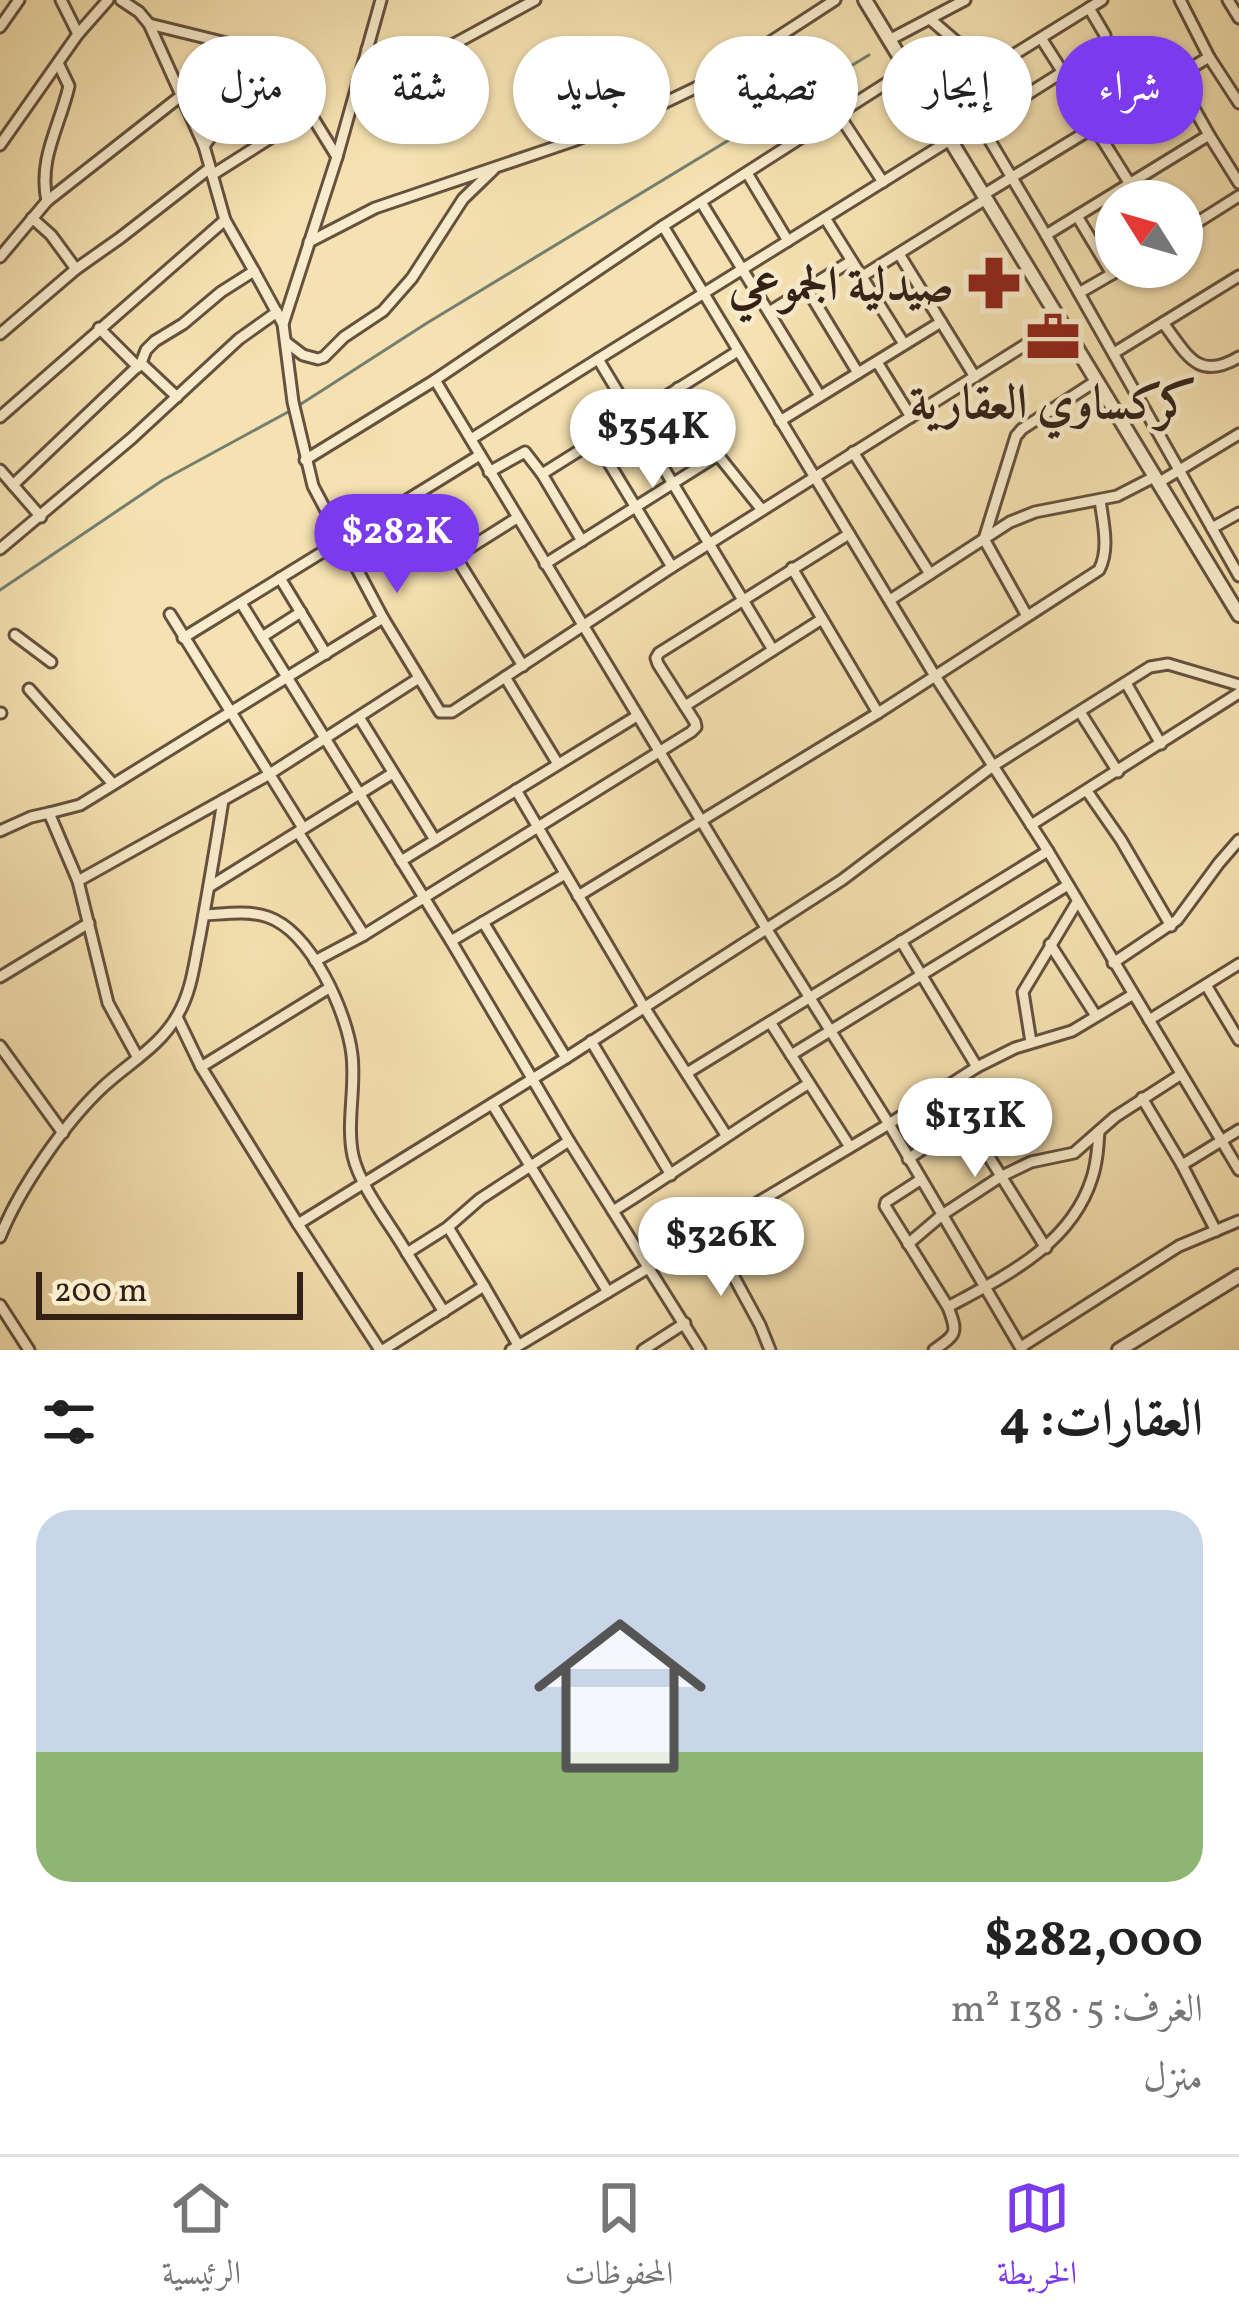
<!DOCTYPE html>
<html lang="ar">
<head>
<meta charset="utf-8">
<style>
  body { margin:0; font-family:Vollkorn,Amiri,serif; background:#f6f6f6; color:#222; direction:rtl; height:100vh; display:flex; flex-direction:column; font-size:45px; white-space:nowrap }
  * { box-sizing:border-box; margin:0 }
  p { font-size:39px; color:#767676 }
  .icon { flex:none; width:66px; height:66px; fill:none; stroke:currentColor; stroke-width:2; stroke-linecap:round; stroke-linejoin:round }
  .map { position:relative; height:1350px; overflow:hidden; direction:ltr }
  .panel { display:flex; flex-direction:column; background:#fff; flex:1 }
  .panel>* { flex:none }
  .guide { position:absolute; left:36px; top:36px; width:1167px; height:108px; direction:rtl; display:flex; gap:24px }
  .needle { width:78px; rotate:307deg }
  .tools { position:absolute; left:1095px; top:180px; display:grid; gap:24px }
  .tools a { display:grid; place-items:center; width:108px; height:108px; border-radius:50%; background:#fff; box-shadow:0 3px 9px #0004; font-size:60px }
  .scale { position:absolute; left:36px; bottom:30px; width:267px; box-sizing:border-box; padding-left:12px; border:6px solid #332117; border-top:0; font-size:33px; line-height:42px; white-space:nowrap; color:#332117; -webkit-text-stroke:9px #f8eccc; paint-order:stroke }
  .price { position:absolute; translate:-50% -102px; padding:0 27px; border-radius:42px; background:#fff; color:#222; font-size:39px; line-height:78px; filter:drop-shadow(0 3px 6px #0008) }
  .price::after { content:''; position:absolute; left:50%; top:72px; width:36px; height:27px; margin-left:-18px; background:inherit; clip-path:polygon(0 0,100% 0,50% 100%) }
  .price.selected { background:#7c3aed; color:#fff }
  ul { padding:0; list-style:none }
  li { display:grid; align-content:center; gap:24px; height:636px; padding:0 36px }
  li+li { border-top:3px solid #e0e0e0 }
  li span { display:grid; place-items:center; height:372px; border-radius:36px; color:#555 }
  li>.icon { margin-inline-start:auto }
  span .icon { width:216px; height:216px; fill:#fffc; stroke-width:1 }
  li b { font-size:51px }
  h2 { display:flex; justify-content:space-between; align-items:center; height:144px; padding:0 36px; font-size:51px }
  .chip { padding:0 42px; border-radius:54px; background:#fff; box-shadow:0 3px 9px #0004; font-size:42px; line-height:108px }
  .chip.selected { background:#7c3aed; color:#fff }
  .dock { display:flex; justify-content:space-around; align-items:center; height:168px; border-top:3px solid #e0e0e0; background:#fff; font-size:33px; color:#767676 }
  .dock a { display:grid; justify-items:center; gap:6px }
  .dock .selected { color:#7c3aed }
  .map>svg:first-child { display:block }
  .lines { fill:none; stroke-linecap:round; stroke-linejoin:round }
  .stream { stroke:#737f6f; stroke-width:3 }
  .minor-casing { stroke:#64513e; stroke-width:15 }
  .tertiary-casing { stroke:#64513e; stroke-width:18 }
  .minor { stroke:#f8eccc; stroke-width:9 }
  .tertiary { stroke:#f8eccc; stroke-width:12 }
  .labels { text-anchor:middle; stroke-width:9; stroke-linejoin:round; paint-order:stroke }
  .poi-label { font-size:48px; font-weight:bold; fill:#332117; stroke:#f8eccc; text-anchor:end }
</style>
</head>
<body>
<div class="map">
<svg width="1239" height="1350" viewBox="0 0 1239 1350">
  <rect width="100%" height="100%" fill="#f5e1b1"/>
  <filter id="stains"><feTurbulence type="fractalNoise" baseFrequency=".00167" numOctaves="4"/><feColorMatrix values="0 0 0 0 .2 0 0 0 0 .09 0 0 0 0 .02 0 0 0 .5 -.17"/></filter>
  <radialGradient id="worn" r=".72"><stop offset=".6" stop-color="#630" stop-opacity="0"/><stop offset="1" stop-color="#630" stop-opacity=".3"/></radialGradient>
  <g class="lines">
    <g class="stream">
      <path d="M301,404L427,323L869,55"/>
      <path d="M0,590L163,480L288,412"/>
    </g>
    <defs>
      <g id="minor">
        <path d="M61,0L78,34"/>
        <path d="M121,0L139,12L149,24L204,146L225,220L254,271"/>
        <path d="M1102,0L1089,8L1105,35L1104,46L980,124L1046,235L1209,135L1239,183"/>
        <path d="M1180,0L1209,57L1239,103"/>
        <path d="M1228,0L1239,18"/>
        <path d="M930,19L989,70"/>
        <path d="M149,24L251,49L310,113L337,157"/>
        <path d="M0,27L19,0"/>
        <path d="M1041,38L1062,71"/>
        <path d="M889,40L965,0"/>
        <path d="M367,49L406,56H432L535,0"/>
        <path d="M1177,78L1209,135"/>
        <path d="M1009,103L989,70L1089,8"/>
        <path d="M839,115L883,182"/>
        <path d="M1095,128L1130,184"/>
        <path d="M0,145L78,34L108,0"/>
        <path d="M204,146L245,89L259,56"/>
        <path d="M747,173L788,241"/>
        <path d="M212,175L310,113"/>
        <path d="M983,195L1209,57"/>
        <path d="M47,201C38,158 60,126 69,86L58,63"/>
        <path d="M701,202L820,396"/>
        <path d="M1077,216L1112,274"/>
        <path d="M32,218L51,235L76,269"/>
        <path d="M825,218L904,344"/>
        <path d="M663,226L935,676L1048,851L1239,1170"/>
        <path d="M1182,232L1239,196"/>
        <path d="M1046,235L1079,293"/>
        <path d="M309,242L375,208L573,141L645,112L712,80L835,0"/>
        <path d="M899,254L975,377"/>
        <path d="M0,257L47,201L182,95"/>
        <path d="M1124,267L1079,293L1239,576"/>
        <path d="M861,277L986,199"/>
        <path d="M807,289L858,373"/>
        <path d="M769,312L851,261"/>
        <path d="M1163,323C1187,354 1197,382 1239,357"/>
        <path d="M283,324L337,157L381,0"/>
        <path d="M99,328L138,367"/>
        <path d="M0,334L76,269L120,238L210,168"/>
        <path d="M286,342L303,355L318,359L324,357L344,337L383,311L412,278L463,199L494,169"/>
        <path d="M1114,353L1239,276"/>
        <path d="M877,362L911,417"/>
        <path d="M141,363L146,350L155,341L183,324L221,292L254,271L283,324L293,402L313,486L383,618L440,712H452L672,567L1060,323"/>
        <path d="M435,380L766,928L889,1124L1022,1350"/>
        <path d="M678,388L718,455"/>
        <path d="M0,417L225,220"/>
        <path d="M780,421L941,322"/>
        <path d="M471,439L598,359"/>
        <path d="M595,440L672,567"/>
        <path d="M853,452L930,574"/>
        <path d="M305,460L435,380L663,226L907,70"/>
        <path d="M0,470L41,517"/>
        <path d="M489,472L525,452L542,474L738,351"/>
        <path d="M542,474L582,541"/>
        <path d="M1158,483L1239,434"/>
        <path d="M13,485L141,363L177,397"/>
        <path d="M417,494L523,666"/>
        <path d="M1212,528L1239,513"/>
        <path d="M0,549L132,438L239,339L277,312"/>
        <path d="M455,557L517,518"/>
        <path d="M545,564L718,455L762,510"/>
        <path d="M792,568L878,713"/>
        <path d="M280,578L326,654"/>
        <path d="M890,600L1010,522L1035,512L1117,496L1154,477"/>
        <path d="M241,603L451,941L569,1141L700,1350"/>
        <path d="M170,614L303,828"/>
        <path d="M1027,616L984,539L1016,436L1022,429L1096,381"/>
        <path d="M15,635L51,662"/>
        <path d="M262,637L301,612"/>
        <path d="M183,638L480,455"/>
        <path d="M773,650L598,359L950,140"/>
        <path d="M505,677L558,764"/>
        <path d="M1126,683L1161,744"/>
        <path d="M29,689L113,784"/>
        <path d="M685,706L822,619"/>
        <path d="M1080,712L1118,772"/>
        <path d="M0,713H1"/>
        <path d="M359,717L435,840"/>
        <path d="M516,790L644,1007L726,1135"/>
        <path d="M1087,791L1121,840L1171,926"/>
        <path d="M49,813L80,805L383,618"/>
        <path d="M1031,825L1239,693"/>
        <path d="M0,831L31,817L49,813L78,881L108,1003L138,1058"/>
        <path d="M298,832L364,935"/>
        <path d="M401,861L637,716"/>
        <path d="M78,881L268,775L419,678"/>
        <path d="M209,887L393,773"/>
        <path d="M578,896L878,713L1099,570C1110,549 1103,523 1100,500"/>
        <path d="M204,915C224,914 248,910 268,917C311,932 347,1012 352,1055C356,1088 346,1123 353,1156C360,1187 391,1225 407,1253L448,1227L480,1199L569,1141"/>
        <path d="M483,922L566,1058"/>
        <path d="M451,941L565,874"/>
        <path d="M901,941L977,1067"/>
        <path d="M1050,944L1096,1016"/>
        <path d="M315,961L364,935L691,732L696,727L695,722L658,664L656,658L659,653L849,534"/>
        <path d="M1113,963L1177,920L1219,863L1239,840"/>
        <path d="M0,977L89,923"/>
        <path d="M1206,985L1239,1040"/>
        <path d="M177,1017L201,1067L298,1224L380,1350"/>
        <path d="M1149,1020L1239,964"/>
        <path d="M770,1022L850,1147"/>
        <path d="M591,1041L671,1175"/>
        <path d="M1031,1042L1023,992L1077,902"/>
        <path d="M0,1046L63,1133"/>
        <path d="M791,1055L1068,885"/>
        <path d="M201,1067L329,988"/>
        <path d="M687,1073L1048,851"/>
        <path d="M946,1088L1046,1248"/>
        <path d="M1142,1098L1182,1165L1216,1231"/>
        <path d="M492,1104L608,1292"/>
        <path d="M908,1159L966,1120"/>
        <path d="M1182,1165L1239,1130"/>
        <path d="M920,1180L886,1202L885,1206L948,1307C958,1333 957,1334 934,1350"/>
        <path d="M613,1211C679,1170 742,1125 808,1084"/>
        <path d="M298,1224L566,1058L842,880L993,766L1150,667L1168,664L1239,685"/>
        <path d="M709,1231L760,1325L770,1350"/>
        <path d="M0,1237C19,1189 66,1121 104,1086C129,1063 160,1046 177,1016C192,991 194,964 200,936C208,891 216,846 223,800"/>
        <path d="M908,1244L942,1215L1000,1177L1031,1162L1074,1153L1115,1117L1180,1075"/>
        <path d="M407,1253L444,1312"/>
        <path d="M484,1286L518,1345"/>
        <path d="M0,1305L29,1350"/>
        <path d="M948,1307C1005,1276 1071,1245 1092,1178C1097,1163 1098,1147 1099,1131"/>
        <path d="M1021,1347L1179,1246L1239,1221"/>
        <path d="M383,1350L484,1286L448,1227"/>
        <path d="M511,1350L889,1124L977,1067L1015,1048L1072,1031L1132,995"/>
        <path d="M643,1350L685,1323"/>
      </g>
      <g id="tertiary">
        <path d="M865,0L1239,615"/>
        <path d="M1119,1350L1239,1276"/>
      </g>
    </defs>
    <use href="#minor" class="minor-casing"/>
    <use href="#tertiary" class="tertiary-casing"/>
    <use href="#minor" class="minor"/>
    <use href="#tertiary" class="tertiary"/>
  </g>
  <defs>
    <symbol id="pharmacy-bare" viewBox="-9 -9 18 18"><path d="M-2-6h4v4h4v4h-4v4h-4v-4h-4v-4h4Z" fill="#8f2418" stroke="#f8eccc" stroke-width="2.5" paint-order="stroke"/></symbol>
    <symbol id="office-bare" viewBox="-9 -9 18 18"><path d="M-6-3h4V-5.5h4V-3h4V5H-6ZM-1-4.5V-3h2v-1.5ZM-6 0V1H6V0Z" fill="#8f2418" stroke="#f8eccc" stroke-width="2.5" paint-order="stroke"/></symbol>
  </defs>
  <g fill-rule="evenodd">
    <use href="#pharmacy-bare" x="956" y="245" width="76" height="76"/>
    <use href="#office-bare" x="1015" y="299" width="76" height="76"/>
  </g>
  <g class="labels">
    <g class="poi-label">
      <text x="954" y="300">صيدلية الجموعي</text>
      <text x="1053" y="418" text-anchor="middle">كركساوي العقارية</text>
    </g>
  </g>
  <rect width="100%" height="100%" filter="url(#stains)"/>
  <rect width="100%" height="100%" fill="url(#worn)"/>
</svg>
<div class="tools">
<a><svg class="needle" viewBox="-14 -14 28 28"><path d="M0-13l5 13h-10z" fill="#e53935"/><path d="M0 13l5-13h-10z" fill="#767676"/></svg></a>
</div>
<div class="scale">200 m</div>
<b class="price" style="left:653px;top:491px">$354K</b>
<b class="price selected" style="left:397px;top:596px">$282K</b>
<b class="price" style="left:975px;top:1180px">$131K</b>
<b class="price" style="left:721px;top:1299px">$326K</b>
<div class="guide">
<a class="chip selected">شراء</a>
<a class="chip">إيجار</a>
<a class="chip">تصفية</a>
<a class="chip">جديد</a>
<a class="chip">شقة</a>
<a class="chip">منزل</a>
</div>
</div>
<section class="panel">
<h2>العقارات: 4<svg class="icon" aria-label="filters" viewBox="0 0 24 24"><path d="M4 7h16M4 17h16"/><circle cx="9" cy="7" r="2"/><circle cx="15" cy="17" r="2"/></svg></h2>
<ul>
<li><span style="background:linear-gradient(#c9d6e8 65%,#8fb573 0)"><svg class="icon" aria-label="home" viewBox="0 0 24 24"><path d="M3 11l9-7 9 7M6 9v11h12V9"/></svg></span><div><b>$282,000</b><p>الغرف: 5 · 138 m²</p><p>منزل</p></div></li>
</ul>
</section>
<nav class="dock">
<a class="selected"><svg class="icon" aria-label="map" viewBox="0 0 24 24"><path d="M3 6l6-2 6 2 6-2v14l-6 2-6-2-6 2zM9 4v14M15 6v14"/></svg>الخريطة</a>
<a><svg class="icon" aria-label="saved" viewBox="0 0 24 24"><path d="M7 4h10v16l-5-4-5 4z"/></svg>المحفوظات</a>
<a><svg class="icon" aria-label="home" viewBox="0 0 24 24"><path d="M3 11l9-7 9 7M6 9v11h12V9"/></svg>الرئيسية</a>
</nav>
</body>
</html>
